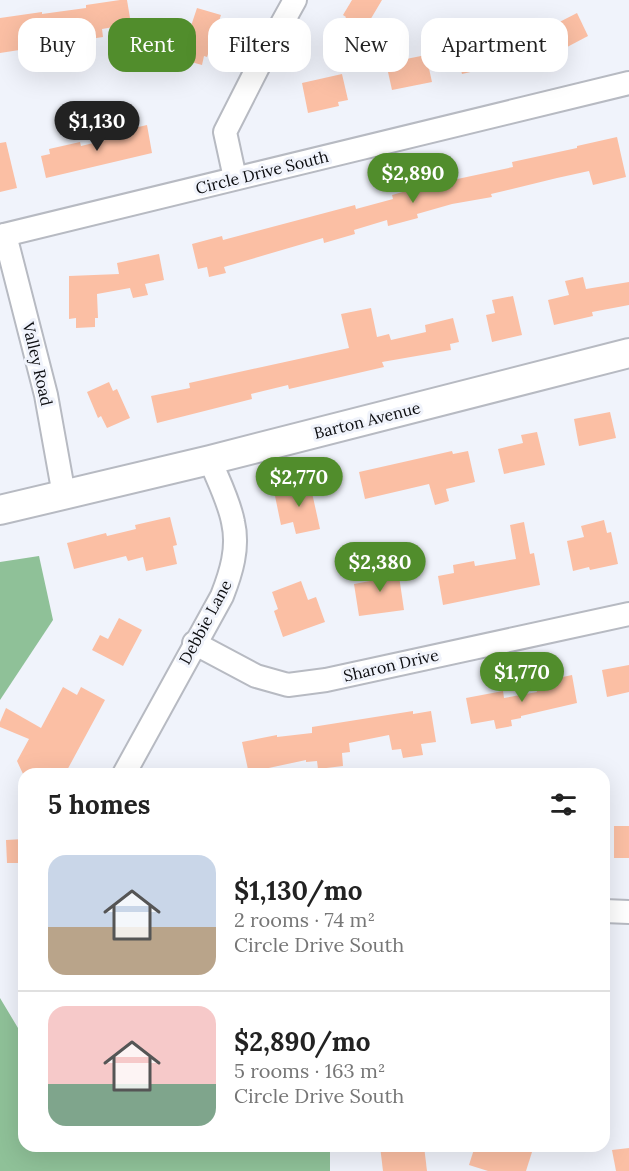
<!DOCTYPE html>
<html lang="en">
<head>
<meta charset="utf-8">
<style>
  body { margin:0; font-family:Lora,serif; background:#f2f2f2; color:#222; height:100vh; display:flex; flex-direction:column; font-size:22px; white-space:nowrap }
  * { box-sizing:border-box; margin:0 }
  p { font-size:20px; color:#767676 }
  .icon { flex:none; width:33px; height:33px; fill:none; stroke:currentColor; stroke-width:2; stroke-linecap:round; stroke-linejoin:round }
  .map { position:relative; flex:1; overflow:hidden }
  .panel { position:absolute; left:18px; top:768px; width:592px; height:384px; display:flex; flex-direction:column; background:#fff; border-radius:18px; box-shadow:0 6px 24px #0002 }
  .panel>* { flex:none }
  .banner { position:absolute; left:18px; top:18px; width:594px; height:54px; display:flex; gap:12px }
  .price { position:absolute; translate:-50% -51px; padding:0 14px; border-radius:21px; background:#518d2c; color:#fff; font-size:20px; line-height:39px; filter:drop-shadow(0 2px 3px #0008) }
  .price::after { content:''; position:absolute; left:50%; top:36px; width:18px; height:14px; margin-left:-9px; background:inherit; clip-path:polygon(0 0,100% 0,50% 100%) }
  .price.active { background:#222; color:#fff }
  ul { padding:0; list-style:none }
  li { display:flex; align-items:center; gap:18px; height:150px; padding:0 30px }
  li+li { border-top:2px solid #e0e0e0 }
  li span { display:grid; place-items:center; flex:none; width:168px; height:120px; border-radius:18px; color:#555 }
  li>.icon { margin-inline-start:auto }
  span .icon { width:72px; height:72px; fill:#fffc; stroke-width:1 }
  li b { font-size:26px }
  h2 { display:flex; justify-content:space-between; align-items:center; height:72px; padding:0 30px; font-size:26px }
  .pill { padding:0 21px; border-radius:18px; background:#fff; box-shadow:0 6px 24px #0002; font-size:21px; line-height:54px }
  .pill.active { background:#518d2c; color:#fff }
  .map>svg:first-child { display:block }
  .forest { fill:#8fc198 }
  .building { fill:#fbbfa4 }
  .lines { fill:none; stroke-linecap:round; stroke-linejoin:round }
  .minor-casing { stroke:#b7bac2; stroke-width:26 }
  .tertiary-casing { stroke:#b7bac2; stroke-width:32 }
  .minor { stroke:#fff; stroke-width:22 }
  .tertiary { stroke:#fff; stroke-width:28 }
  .labels { text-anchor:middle; stroke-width:6; stroke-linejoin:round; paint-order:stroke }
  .street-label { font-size:16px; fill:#0b0c0f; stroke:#f0f3fb }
</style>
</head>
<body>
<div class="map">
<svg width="629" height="1171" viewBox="0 0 629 1171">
  <rect width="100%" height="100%" fill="#f0f3fb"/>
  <g class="forest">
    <path d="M39,556L53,620L0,700V562Z"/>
    <path d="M0,998L24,1038V1146H330V1171H0Z"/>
  </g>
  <g class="building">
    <path d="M120,0H127L131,24L102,29L103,37L0,53V18L42,12V14L86,8V5Z"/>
    <path d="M352,0H382L360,37L341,25L346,17L343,15Z"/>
    <path d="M197,8L221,15L207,57L204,56L202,65L184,60L187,49L184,47Z"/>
    <path d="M577,13L588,36L552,55L540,32Z"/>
    <path d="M484,32L486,41L494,39L500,65L462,74L456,51L464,49L461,37Z"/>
    <path d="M426,55L432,82L392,90L386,63Z"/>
    <path d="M342,74L348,100L338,102L339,106L308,113L302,83Z"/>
    <path d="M147,125L152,153L46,178L41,156L50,154L49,149L80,142L81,146L118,137L117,132Z"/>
    <path d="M617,137L626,177L593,185L589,171L557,178L491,194L492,197L452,204L417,214L418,218L388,226L387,220L354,230L355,234L324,243L323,238L224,267L226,273L209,277L207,267L198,269L192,244L222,236L223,240L355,205L356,209L393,199L392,195L420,187L513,167L512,162L577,148V146Z"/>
    <path d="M6,142L17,188L0,192V143Z"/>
    <path d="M159,254L164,280L145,284L148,295L133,298L130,288L97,294L98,318H95V327L76,328V318L69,319V276L119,274L117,263Z"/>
    <path d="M583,277L586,289L629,282V305L592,312L593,316L554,325L548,300L569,295L565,281Z"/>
    <path d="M513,296L522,335L492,342L486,315L495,313L492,300Z"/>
    <path d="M371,308L377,337L389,334L391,340L426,332L425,325L453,318L459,342L450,344L451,350L382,362L384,367L289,389L288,385L251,394L252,399L157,423L151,396L190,388L189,383L349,348L341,314Z"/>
    <path d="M109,382L113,391L117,389L130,418L107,428L101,416L98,418L87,392Z"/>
    <path d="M610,412L616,438L579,446L574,419Z"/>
    <path d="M537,432L545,465L504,474L498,449L523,443L521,435Z"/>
    <path d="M452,451L453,454L468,451L475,482L446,489L449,501L435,505L429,484L365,499L359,472Z"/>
    <path d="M309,479L320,529L296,534L293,522L281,525L275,496L292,492L291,483Z"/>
    <path d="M170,517L177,545L173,546L177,564L146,571L143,557L128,561L126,556L74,569L67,543L106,533L107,536L136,529L135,525Z"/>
    <path d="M604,520L607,533L611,532L618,564L590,570L589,567L573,571L567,541L584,537L581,526Z"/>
    <path d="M524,522L530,554L534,553L540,585L443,605L438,576L454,573L453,565L474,561L475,566L516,559L510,525Z"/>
    <path d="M393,567L395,576H399L404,610L359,616L354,584L370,581L368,571Z"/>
    <path d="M301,581L308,600L316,597L325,622L283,637L274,611L278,609L272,592Z"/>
    <path d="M119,618L142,630L123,666L92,650L100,635L108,639Z"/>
    <path d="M629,665V692L607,697L602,670Z"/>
    <path d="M572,675L577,703L521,716V718L511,720L512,726L496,729L494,720L471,724L466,698L503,691L504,698L537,692L535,683Z"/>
    <path d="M63,687L77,695L81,687L105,700L65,774H23L17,761L29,739L0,727V722L6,708L41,728Z"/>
    <path d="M413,711V714L431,711L436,742L421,744L423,755L403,758L401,749L392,750L389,735L349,743L350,752L342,753L343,766L318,769L317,761L306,762V760L264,769L265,774H249L242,742L277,735V737L312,733V727Z"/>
    <rect x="614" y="826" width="15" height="32"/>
    <path d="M24,839V863H7L6,840Z"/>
    <path d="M380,1146H424L427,1171H383Z"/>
    <path d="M475,1146H514L532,1152L526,1171H488L469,1165Z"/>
    <path d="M629,1148V1171H616L612,1150Z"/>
  </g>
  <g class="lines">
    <defs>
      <g id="minor">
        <path d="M235,178L225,132L259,65L295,0"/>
        <path d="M5,235L46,395L64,495"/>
        <path d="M0,236L629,83"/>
        <path d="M194,643L256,676L288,685L326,680L629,614"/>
        <path d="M124,774L222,596C231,573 239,548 233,522C229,501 218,480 210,460"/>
        <path d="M604,911L629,912"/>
      </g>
      <path id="tertiary" d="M0,510L210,460L629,353"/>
    </defs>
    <use href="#minor" class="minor-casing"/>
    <use href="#tertiary" class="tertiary-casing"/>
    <use href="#minor" class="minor"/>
    <use href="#tertiary" class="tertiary"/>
  </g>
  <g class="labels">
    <g class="street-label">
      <text transform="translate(262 172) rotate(-14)" y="6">Circle Drive South</text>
      <text transform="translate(38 364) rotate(77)" y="6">Valley Road</text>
      <text transform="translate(367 420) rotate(-14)" y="6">Barton Avenue</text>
      <text transform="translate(205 622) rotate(-62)" y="6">Debbie Lane</text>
      <text transform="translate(391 665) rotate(-13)" y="6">Sharon Drive</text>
    </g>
  </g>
</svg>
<b class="price active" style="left:97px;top:152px">$1,130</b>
<b class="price" style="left:413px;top:204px">$2,890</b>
<b class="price" style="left:299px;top:508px">$2,770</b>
<b class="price" style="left:380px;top:593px">$2,380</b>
<b class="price" style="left:522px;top:703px">$1,770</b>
<div class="banner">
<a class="pill">Buy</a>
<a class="pill active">Rent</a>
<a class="pill">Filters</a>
<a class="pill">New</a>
<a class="pill">Apartment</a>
</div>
<section class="panel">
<h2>5 homes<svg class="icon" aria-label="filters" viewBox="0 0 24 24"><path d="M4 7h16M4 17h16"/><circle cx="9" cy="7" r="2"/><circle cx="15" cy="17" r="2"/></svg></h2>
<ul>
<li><span style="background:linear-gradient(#c9d6e8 60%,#b9a48a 0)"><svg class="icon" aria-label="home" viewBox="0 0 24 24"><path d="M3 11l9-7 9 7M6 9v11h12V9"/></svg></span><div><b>$1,130/mo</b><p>2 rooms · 74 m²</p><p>Circle Drive South</p></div></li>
<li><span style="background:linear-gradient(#f6c9c9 65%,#7fa58c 0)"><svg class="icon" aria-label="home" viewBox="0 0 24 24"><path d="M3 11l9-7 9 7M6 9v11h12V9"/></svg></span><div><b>$2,890/mo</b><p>5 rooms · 163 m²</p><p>Circle Drive South</p></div></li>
</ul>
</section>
</div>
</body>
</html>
